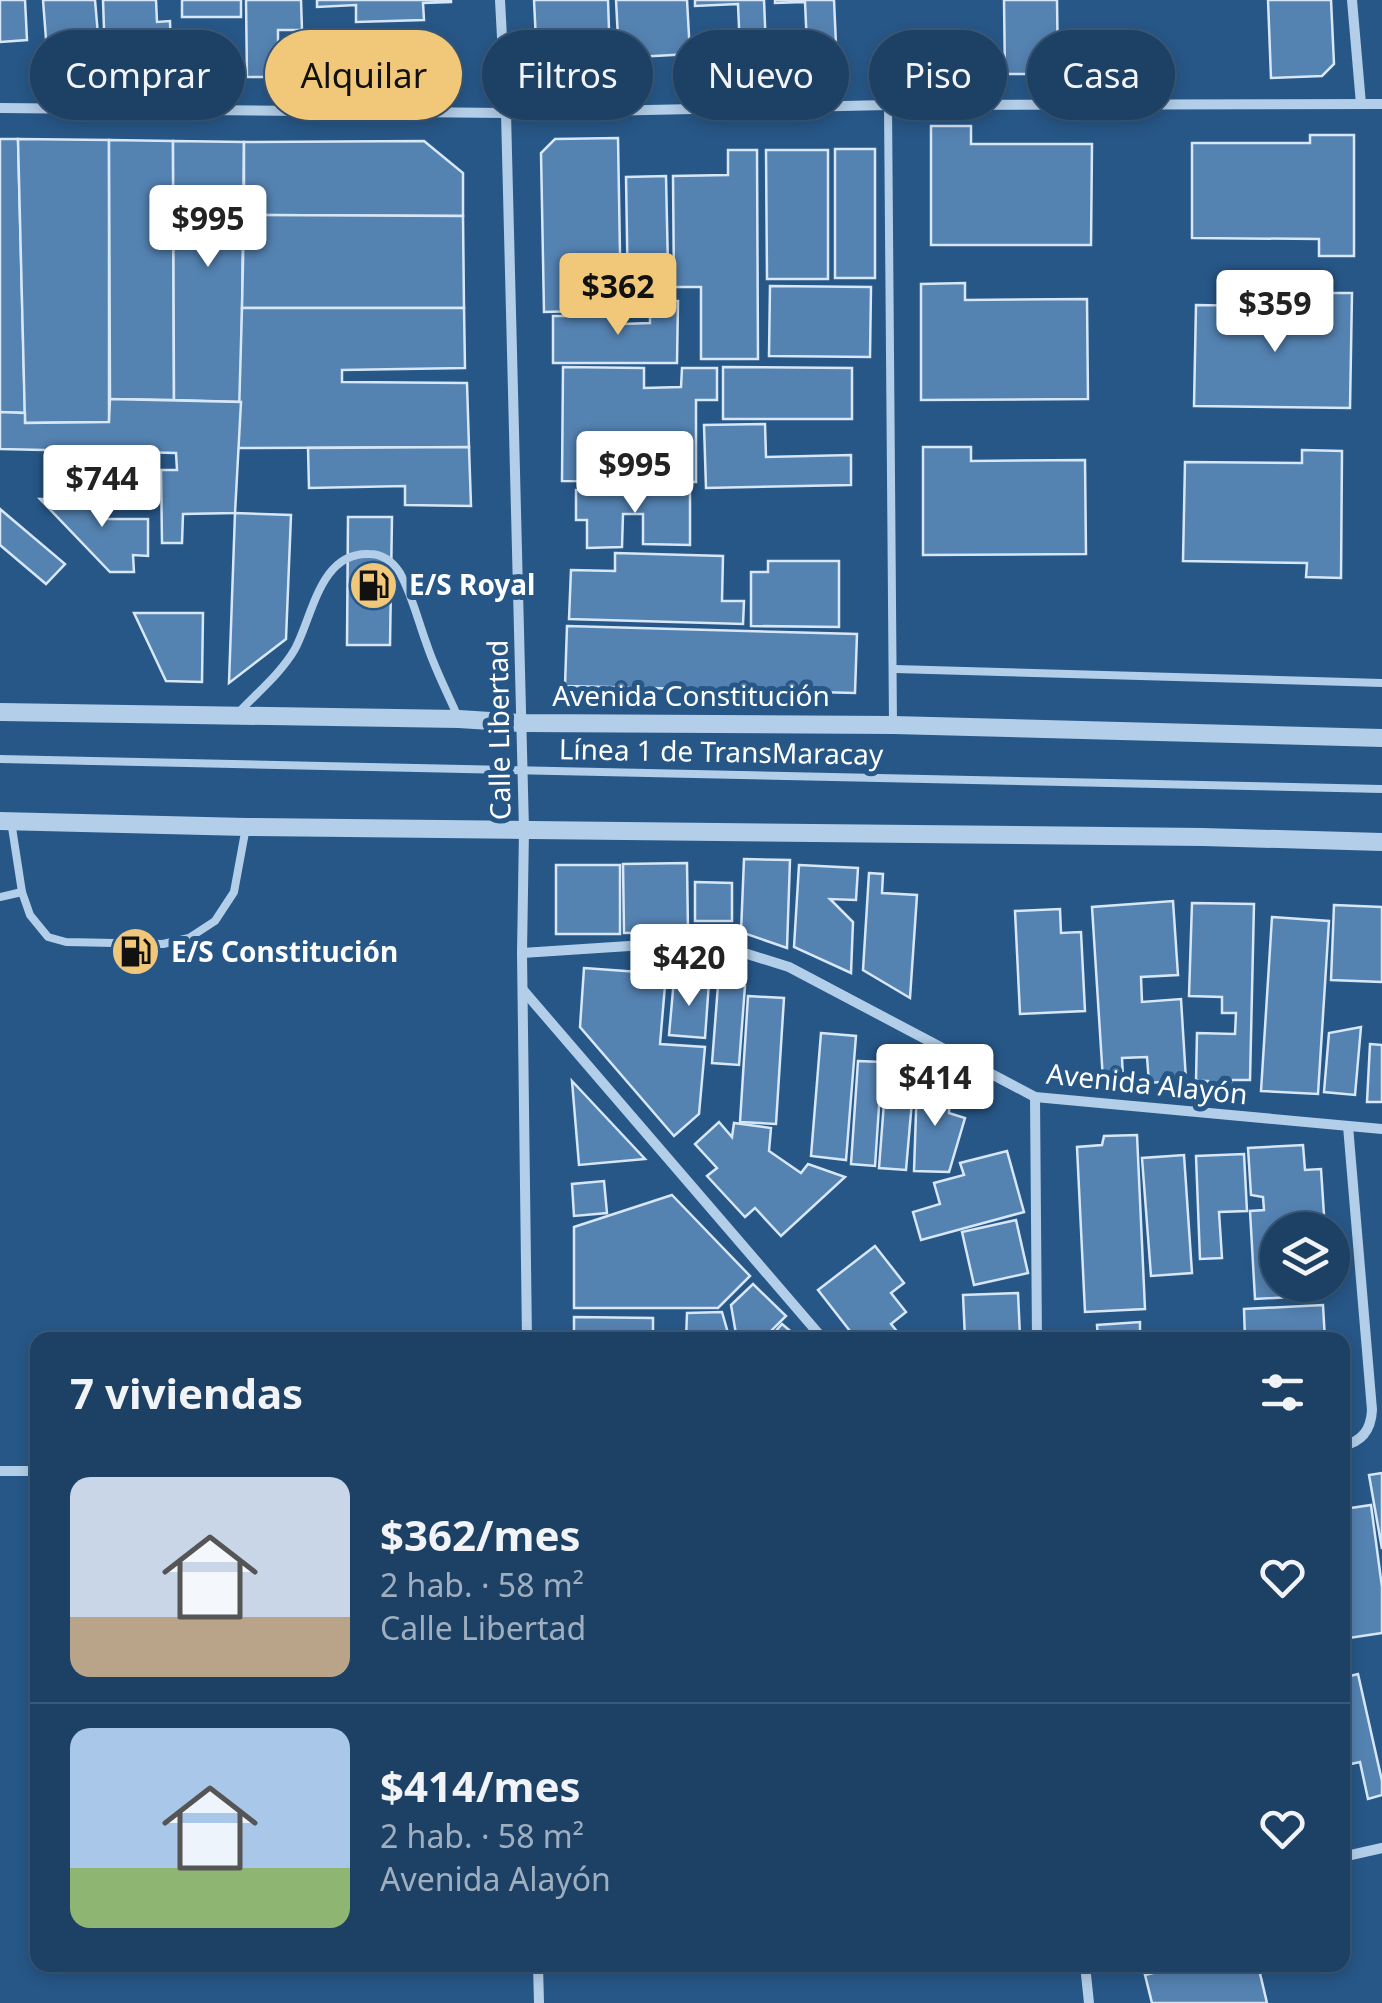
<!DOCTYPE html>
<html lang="es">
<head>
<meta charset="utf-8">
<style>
  body { margin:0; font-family:"Noto Sans",sans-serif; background:#25486b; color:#f1f3f6; height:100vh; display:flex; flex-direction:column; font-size:38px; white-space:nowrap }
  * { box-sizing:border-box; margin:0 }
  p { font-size:32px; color:#a0afbf }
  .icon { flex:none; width:55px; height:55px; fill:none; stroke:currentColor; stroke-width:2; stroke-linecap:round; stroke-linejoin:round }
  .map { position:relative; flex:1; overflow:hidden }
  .panel { position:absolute; left:30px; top:1332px; width:1320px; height:640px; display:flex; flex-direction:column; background:#1d4165; border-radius:20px; box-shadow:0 5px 15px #0003,0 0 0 2px #3b5a79 }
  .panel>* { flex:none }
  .guide { position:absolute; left:30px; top:30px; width:1322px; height:90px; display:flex; gap:20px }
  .buttons { position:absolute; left:1260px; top:1212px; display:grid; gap:20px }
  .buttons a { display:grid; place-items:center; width:90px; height:90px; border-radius:50%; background:#1d4165; box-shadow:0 5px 15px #0003,0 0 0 2px #3b5a79; font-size:50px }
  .price { position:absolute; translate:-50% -85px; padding:0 22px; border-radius:10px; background:#fff; color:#222; font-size:32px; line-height:65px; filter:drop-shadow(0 2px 5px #0008) }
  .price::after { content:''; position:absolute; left:50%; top:60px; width:30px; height:22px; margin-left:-15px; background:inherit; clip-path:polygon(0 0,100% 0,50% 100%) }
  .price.current { background:#f1c779; color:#111 }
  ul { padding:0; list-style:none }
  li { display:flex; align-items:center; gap:30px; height:250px; padding:0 40px }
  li+li { border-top:2px solid #3b5a79 }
  li span { display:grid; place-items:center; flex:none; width:280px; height:200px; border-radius:20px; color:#555 }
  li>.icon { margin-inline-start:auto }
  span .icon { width:120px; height:120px; fill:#fffc; stroke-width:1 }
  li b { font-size:42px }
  h2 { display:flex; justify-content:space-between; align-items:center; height:120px; padding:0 40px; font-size:42px }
  .tag { padding:0 35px; border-radius:45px; background:#1d4165; box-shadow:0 5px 15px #0003,0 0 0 2px #3b5a79; font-size:35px; line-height:90px }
  .tag.current { background:#f1c779; color:#111 }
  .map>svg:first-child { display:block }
  .building { fill:#5482b1; stroke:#d7e7f7; stroke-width:2.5 }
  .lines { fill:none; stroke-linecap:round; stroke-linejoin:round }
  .service { stroke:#b3cee8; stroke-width:8 }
  .minor { stroke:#b3cee8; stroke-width:10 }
  .tertiary { stroke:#b3cee8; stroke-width:18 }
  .labels { text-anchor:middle; stroke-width:10; stroke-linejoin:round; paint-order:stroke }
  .poi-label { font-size:28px; font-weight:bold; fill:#fff; stroke:#275787; text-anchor:start }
  .street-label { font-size:28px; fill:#fff; stroke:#275787 }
</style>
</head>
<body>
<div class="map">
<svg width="1382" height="2003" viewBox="0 0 1382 2003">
  <rect width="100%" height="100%" fill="#275787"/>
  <g class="building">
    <path d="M0,0H25L27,40L0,42Z"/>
    <path d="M43,0H95L98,35L46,39Z"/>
    <path d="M103,0H156L157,22L170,21L171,54L105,57Z"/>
    <rect x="182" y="0" width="59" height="17"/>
    <path d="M246,0H301L302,30H278V77H247Z"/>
    <path d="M317,0H451V2L423,3L424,20L356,22V5L317,7Z"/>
    <path d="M534,0H608L610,59L537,62Z"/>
    <path d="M616,0H687L690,54L619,58Z"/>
    <path d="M695,0H764L766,49L740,50L738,4L695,6Z"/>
    <path d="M775,0H834L837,67L808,68L805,2L775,3Z"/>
    <path d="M1004,0H1057L1058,74H1005Z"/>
    <path d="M1268,0H1331L1334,64L1322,76L1271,78Z"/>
    <path d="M931,126H971V144H1092L1091,245H931Z"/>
    <path d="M1310,135H1354V256H1319V239L1192,238V143H1310Z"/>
    <path d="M618,138L621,310L544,312L541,153L555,139Z"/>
    <path d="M0,139H18L25,413L0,412Z"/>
    <path d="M18,139L109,140V422L25,423Z"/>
    <path d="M109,140L173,141L174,400L110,399Z"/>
    <path d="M173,141L244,142L241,402L174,400Z"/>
    <path d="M424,141L463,173V216L244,215V142Z"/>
    <rect x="835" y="149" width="40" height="129"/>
    <path d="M728,150H757L758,359H701V287H674L673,176L728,175Z"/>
    <path d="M766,150H828V279H767Z"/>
    <path d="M666,176L668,268H648L649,298H628L626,177Z"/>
    <path d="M244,215L463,216L464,308H242Z"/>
    <path d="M965,283V300L1087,299L1088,399L921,400V284Z"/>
    <path d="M770,286L871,287L870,357L769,356Z"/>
    <path d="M1311,293H1352L1350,408L1194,406L1196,305L1311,307Z"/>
    <path d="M650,301H678L677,363H553V316H622V324L650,323Z"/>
    <path d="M242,308H464L465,368L342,370V382L467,383L469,447L238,448Z"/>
    <path d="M563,367L644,368V388L681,387L682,368H717V400H696V482L562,481Z"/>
    <path d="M723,367L852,368V419H723Z"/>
    <path d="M110,399L241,402L235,513L183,514L182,543H162L161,470H177L176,453L0,449V412L25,413V423L109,422Z"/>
    <path d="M765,424L766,457L851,455V485L706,488L704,425Z"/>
    <path d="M469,447L471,506L405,505V486L309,488L308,448Z"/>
    <path d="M923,447H971V461L1085,460L1086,554L923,555Z"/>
    <path d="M1302,450L1342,451L1341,578L1306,577L1307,563L1183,561L1185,462L1302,463Z"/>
    <path d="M576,490H690V545L643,544V514H623L622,547L587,548V520H576Z"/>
    <path d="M73,491H106V519H148V556L133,555L134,572H110L40,499H73Z"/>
    <path d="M0,509L65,564L46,584L0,545Z"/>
    <path d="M235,513L291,515L286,639L229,683Z"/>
    <path d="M348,517H392L390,645H347Z"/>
    <path d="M615,553L723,556L722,601H744L743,624L569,619L571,570L615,571Z"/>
    <path d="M768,561H839V627L751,626V572H768Z"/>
    <path d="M134,613H203L202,682L166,681Z"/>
    <path d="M567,626L857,634L855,693L565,686Z"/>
    <path d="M744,859L790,860L787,948L741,932Z"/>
    <path d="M687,863L688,932L624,933L623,864Z"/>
    <rect x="556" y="865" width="64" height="69"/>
    <path d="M799,865L858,868L856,900L830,899L853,922L851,973L794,947Z"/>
    <path d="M869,873L883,874L882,893L917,895L910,998L863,970Z"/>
    <path d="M695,882L732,883V921H695Z"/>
    <path d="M1173,901L1178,975L1141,977L1142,1002L1181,999L1186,1080L1149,1083L1147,1057L1122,1058L1123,1078L1103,1080L1092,907Z"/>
    <path d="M1192,903L1254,904L1250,1080H1231V1098H1212L1208,1081H1196L1197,1033L1235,1034L1236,1013H1222V997L1189,996Z"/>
    <path d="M1334,905L1382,907V982L1331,980Z"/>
    <path d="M1060,909L1061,933L1081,932L1085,1011L1020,1014L1015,911Z"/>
    <path d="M1272,917L1329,921L1318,1094L1261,1091Z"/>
    <path d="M584,968L666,974L660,1044L705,1047L699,1114L674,1136L580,1027Z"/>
    <path d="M674,979L709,982L705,1038L669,1035Z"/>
    <path d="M718,985L745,986L739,1065L712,1063Z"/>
    <path d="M748,996L784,998L776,1124L740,1122Z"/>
    <path d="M1361,1027L1355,1095L1324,1092L1329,1033Z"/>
    <path d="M821,1033L856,1036L846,1160L811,1156Z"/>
    <path d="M1370,1044L1382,1045V1102H1367Z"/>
    <path d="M858,1061L882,1062L875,1166L851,1164Z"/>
    <path d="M886,1076L914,1078L906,1170L879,1168Z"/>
    <path d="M572,1081L645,1159L579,1165Z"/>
    <path d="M917,1084L950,1085L949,1113L965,1118L949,1172L914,1171Z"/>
    <path d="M719,1122L732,1137L734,1123L771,1128L769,1151L801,1173L808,1164L845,1177L781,1236L755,1208L745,1217L707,1176L717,1168L695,1144Z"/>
    <path d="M1137,1135L1145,1309L1085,1312L1077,1147L1102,1145L1104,1136Z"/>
    <path d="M1303,1145L1305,1170L1321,1169L1325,1230H1278V1285H1328V1295L1255,1299L1250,1211L1264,1210L1263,1197L1251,1195L1248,1148Z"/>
    <path d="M1007,1151L1024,1212L921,1240L913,1212L940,1204L934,1183L964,1175L960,1163Z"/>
    <path d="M1244,1154L1247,1211L1219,1212L1222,1258L1200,1259L1196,1156Z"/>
    <path d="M1184,1155L1192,1273L1151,1276L1142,1158Z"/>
    <path d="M604,1181L607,1213L574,1216L572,1184Z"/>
    <path d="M672,1195L750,1276L718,1308H574V1227Z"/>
    <path d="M1016,1220L1028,1273L974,1285L962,1232Z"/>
    <path d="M875,1246L904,1283L891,1293L906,1312L891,1324L904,1340H857L818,1290Z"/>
    <path d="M753,1284L786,1316L762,1340H737L731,1305Z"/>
    <path d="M1018,1293L1020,1336L965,1338L963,1295Z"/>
    <path d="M1323,1305L1325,1340H1245L1244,1309Z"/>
    <path d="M722,1312L730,1340H686L687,1313Z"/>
    <path d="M574,1317L653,1318V1340H574Z"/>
    <path d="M1140,1322V1340H1098L1097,1325Z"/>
    <path d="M782,1324L801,1340H768Z"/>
    <path d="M1382,1473V1549L1369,1475Z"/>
    <path d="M1342,1496L1344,1509L1371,1505L1382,1587V1633L1342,1639Z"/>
    <path d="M1358,1674L1382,1781V1795L1368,1799L1360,1762L1342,1766V1678Z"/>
    <path d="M1184,1965H1258L1267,2003H1152L1145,1975Z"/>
  </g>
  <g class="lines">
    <g class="service">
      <path d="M888,105L893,725"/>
      <path d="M895,669L1382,683"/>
      <path d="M239,712C258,692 281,673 295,649C313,615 320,552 369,554C383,554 393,562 400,573C412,595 418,621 427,645C435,669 447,692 457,715"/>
      <path d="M0,759L1382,789"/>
      <path d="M11,821L22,892L30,915L48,937L66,942L163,944L189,938L215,921L234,892L246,827"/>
      <path d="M0,897L22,892"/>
    </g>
    <g class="minor">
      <path d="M500,0L506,113L524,830L522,953L527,1340"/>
      <path d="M1352,0L1361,104"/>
      <path d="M0,108L506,113L888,105L1382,104"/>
      <path d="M522,953L706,941L789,967L1035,1097L1382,1129"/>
      <path d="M523,990L824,1340"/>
      <path d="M1035,1097L1037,1340"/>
      <path d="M1342,1446C1362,1442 1371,1430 1372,1410L1348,1126"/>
      <path d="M0,1471H38"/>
      <path d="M1342,1857L1382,1848"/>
      <path d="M538,1965L539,2003"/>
      <path d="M1085,1965L1089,2003"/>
    </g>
    <g class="tertiary">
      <path d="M0,712L459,719L521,723L893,725L1382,738"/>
      <path d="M0,821L246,827L1203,837L1382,842"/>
    </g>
  </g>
  <defs>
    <symbol id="fuel-disc" viewBox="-11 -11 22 22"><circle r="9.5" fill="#f1c779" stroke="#275787"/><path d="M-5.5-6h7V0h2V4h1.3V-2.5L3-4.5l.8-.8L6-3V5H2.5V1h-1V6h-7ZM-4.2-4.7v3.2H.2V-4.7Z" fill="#111"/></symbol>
  </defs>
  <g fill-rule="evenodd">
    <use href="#fuel-disc" x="346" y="558" width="55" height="55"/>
    <use href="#fuel-disc" x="108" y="924" width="55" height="55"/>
  </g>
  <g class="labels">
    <g class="poi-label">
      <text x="409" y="595">E/S Royal</text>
      <text x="171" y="962">E/S Constitución</text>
    </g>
    <g class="street-label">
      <text x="691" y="706">Avenida Constitución</text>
      <text transform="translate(499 730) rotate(-91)" y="10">Calle Libertad</text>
      <text transform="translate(721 752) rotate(1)" y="10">Línea 1 de TransMaracay</text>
      <text transform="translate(1147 1084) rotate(6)" y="10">Avenida Alayón</text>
    </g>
  </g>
</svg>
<div class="buttons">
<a><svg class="icon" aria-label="layers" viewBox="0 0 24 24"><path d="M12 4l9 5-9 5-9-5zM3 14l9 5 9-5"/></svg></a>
</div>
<b class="price" style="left:208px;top:270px">$995</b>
<b class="price current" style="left:618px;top:338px">$362</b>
<b class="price" style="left:1275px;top:355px">$359</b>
<b class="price" style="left:635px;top:516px">$995</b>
<b class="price" style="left:102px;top:530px">$744</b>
<b class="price" style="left:689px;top:1009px">$420</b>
<b class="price" style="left:935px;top:1129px">$414</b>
<div class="guide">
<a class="tag">Comprar</a>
<a class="tag current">Alquilar</a>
<a class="tag">Filtros</a>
<a class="tag">Nuevo</a>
<a class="tag">Piso</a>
<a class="tag">Casa</a>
</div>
<section class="panel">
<h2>7 viviendas<svg class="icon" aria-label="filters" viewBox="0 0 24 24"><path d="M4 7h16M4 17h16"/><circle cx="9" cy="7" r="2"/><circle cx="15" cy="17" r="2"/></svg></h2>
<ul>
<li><span style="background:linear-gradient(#c9d6e8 70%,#b9a48a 0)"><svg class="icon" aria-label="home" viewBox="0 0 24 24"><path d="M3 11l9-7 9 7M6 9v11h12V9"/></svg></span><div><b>$362/mes</b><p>2 hab. · 58 m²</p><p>Calle Libertad</p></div><svg class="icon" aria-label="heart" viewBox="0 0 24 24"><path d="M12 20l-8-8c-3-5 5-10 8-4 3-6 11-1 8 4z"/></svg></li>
<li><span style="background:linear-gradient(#a9c7e8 70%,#8fb573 0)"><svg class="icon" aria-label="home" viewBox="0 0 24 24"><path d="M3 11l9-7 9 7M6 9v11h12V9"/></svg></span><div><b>$414/mes</b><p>2 hab. · 58 m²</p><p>Avenida Alayón</p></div><svg class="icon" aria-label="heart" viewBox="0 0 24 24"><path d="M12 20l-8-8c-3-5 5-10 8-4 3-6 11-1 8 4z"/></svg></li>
</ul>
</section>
</div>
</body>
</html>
